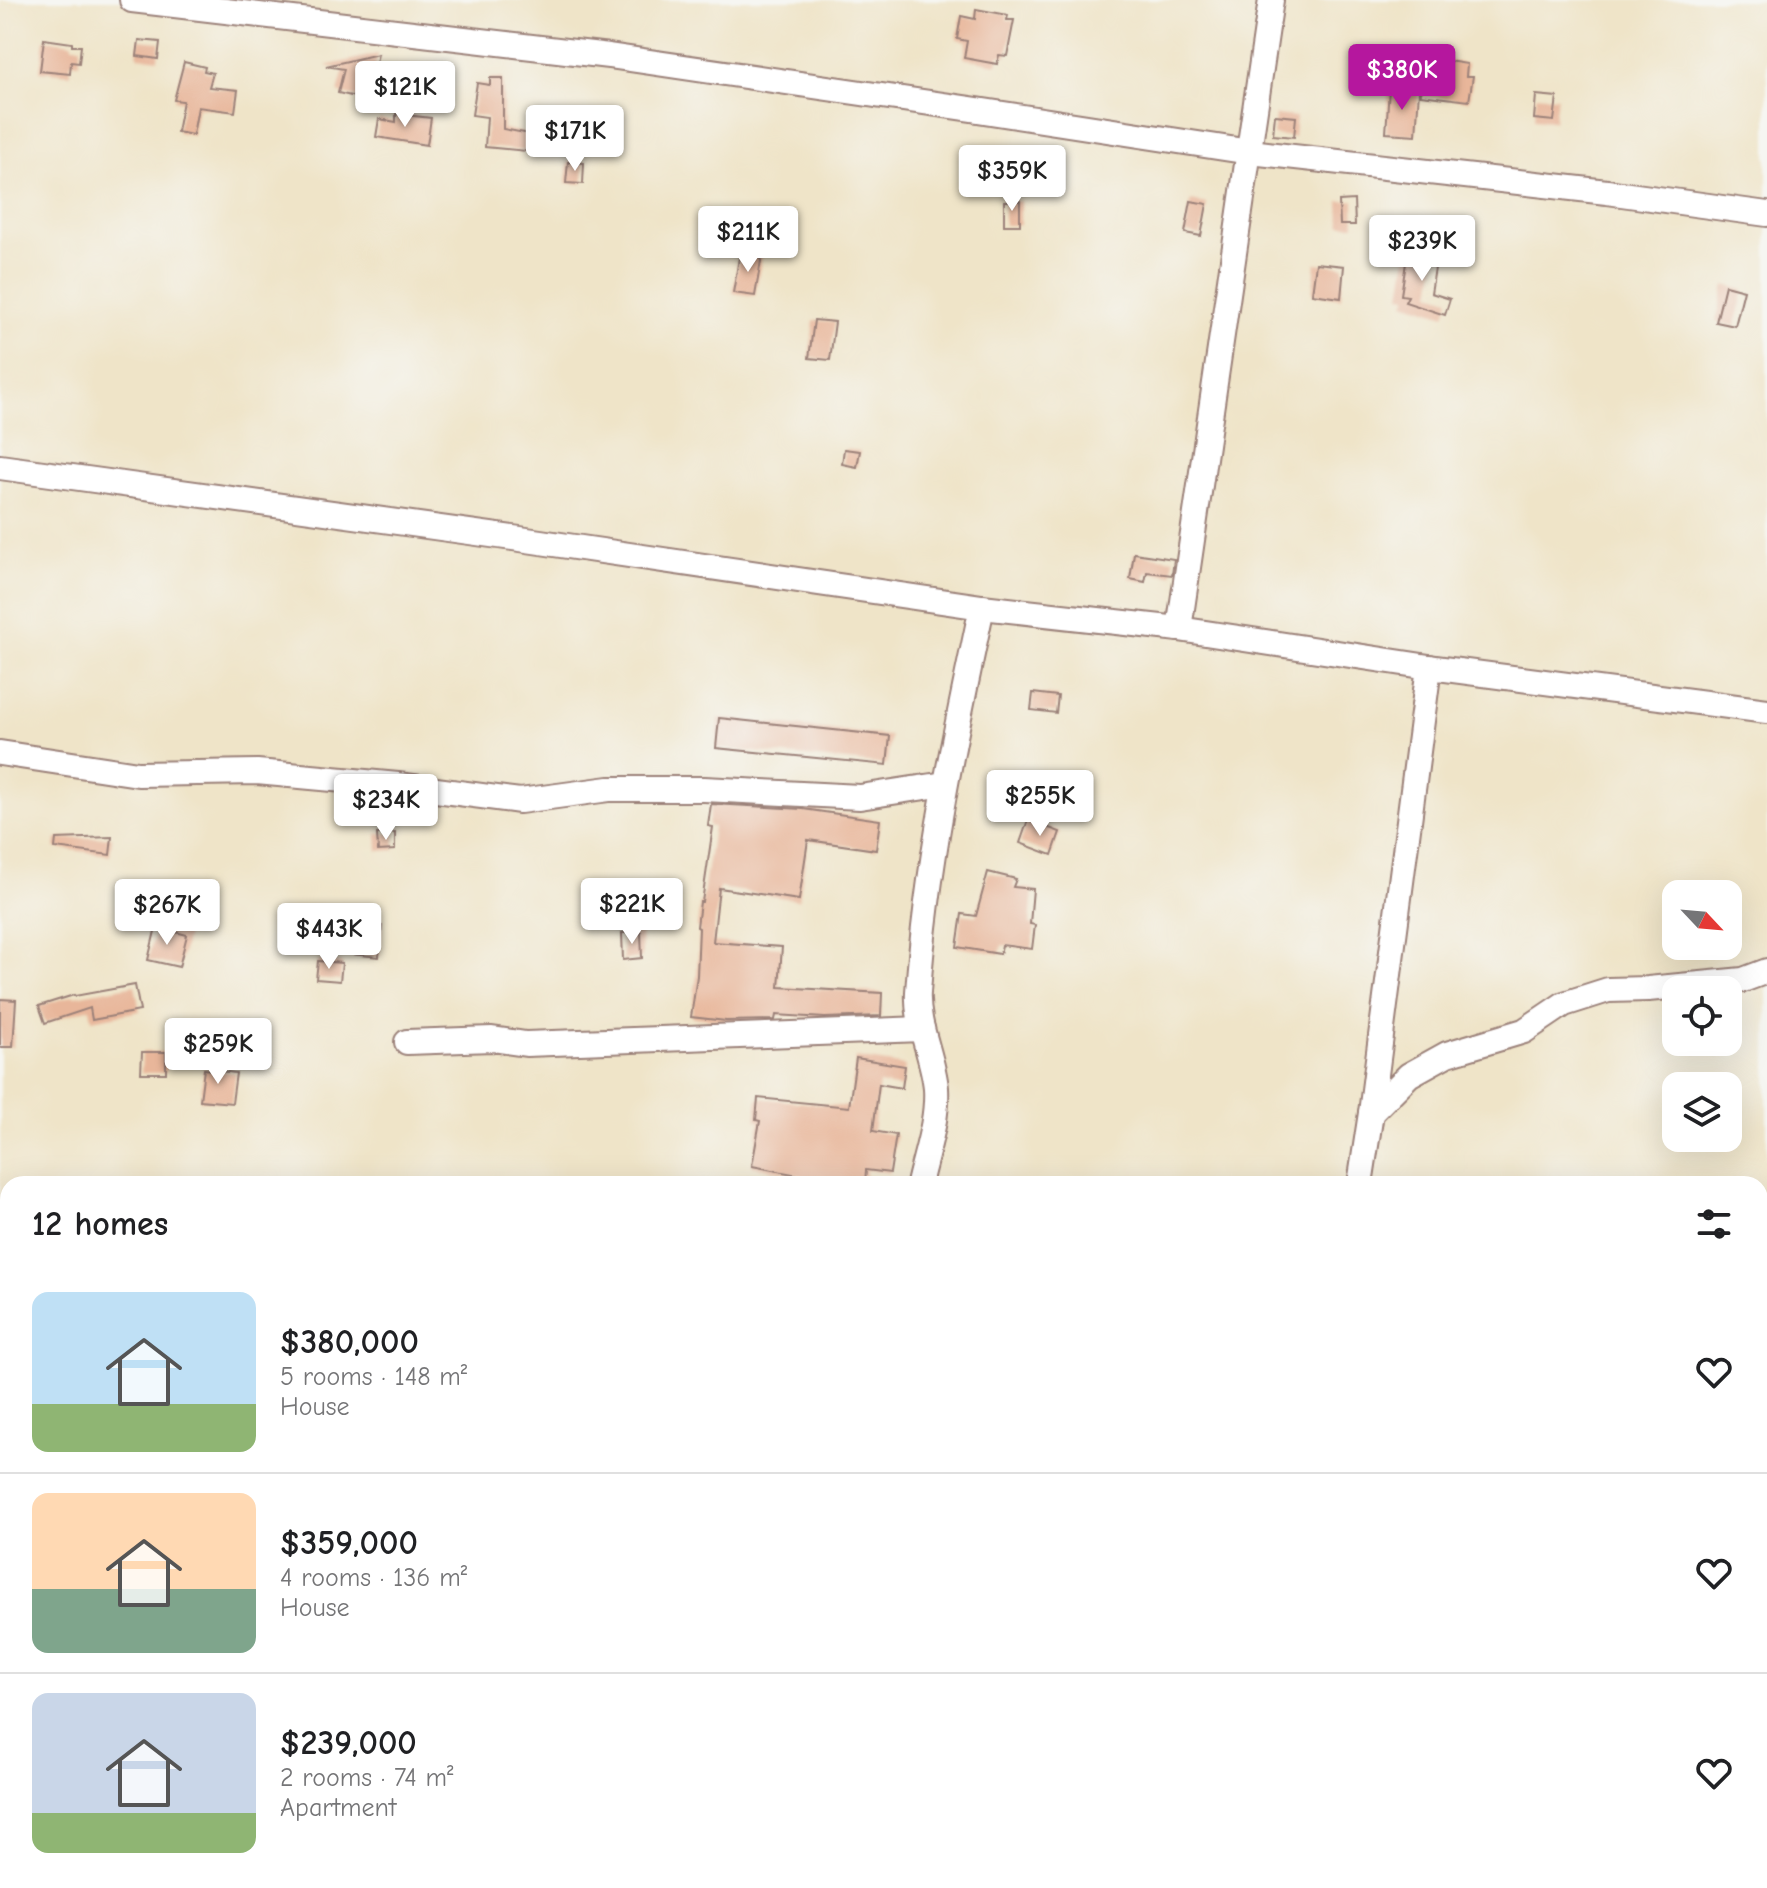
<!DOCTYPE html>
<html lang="en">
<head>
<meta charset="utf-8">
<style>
  body { margin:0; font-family:"Comic Neue",sans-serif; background:#f2f2f2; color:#202124; height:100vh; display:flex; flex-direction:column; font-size:30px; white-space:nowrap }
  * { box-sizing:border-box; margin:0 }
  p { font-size:26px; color:#757577 }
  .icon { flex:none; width:44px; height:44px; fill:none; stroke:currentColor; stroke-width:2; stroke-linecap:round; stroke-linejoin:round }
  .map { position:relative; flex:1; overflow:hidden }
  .side { position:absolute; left:0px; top:1176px; width:1768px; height:712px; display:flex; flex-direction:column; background:#fff; border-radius:24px 24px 0 0; box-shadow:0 8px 32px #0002 }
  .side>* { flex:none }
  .needle { width:52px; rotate:116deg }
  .tools { position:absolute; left:1662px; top:880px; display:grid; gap:16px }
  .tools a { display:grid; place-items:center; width:80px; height:80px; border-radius:16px; background:#fff; box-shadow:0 8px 32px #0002; font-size:40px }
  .price { position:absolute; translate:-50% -68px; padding:0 18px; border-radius:8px; background:#fff; color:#222; font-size:26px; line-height:52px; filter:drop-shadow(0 2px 4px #0008) }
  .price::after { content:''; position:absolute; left:50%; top:48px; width:24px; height:18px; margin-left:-12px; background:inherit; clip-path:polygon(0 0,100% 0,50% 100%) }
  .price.active { background:#b5179e; color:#fff }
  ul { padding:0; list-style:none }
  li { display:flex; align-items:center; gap:24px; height:200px; padding:0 32px }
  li+li { border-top:2px solid #e0e0e0 }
  li span { display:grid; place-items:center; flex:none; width:224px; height:160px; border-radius:16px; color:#555 }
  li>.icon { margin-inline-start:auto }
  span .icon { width:96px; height:96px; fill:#fffc; stroke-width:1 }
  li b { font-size:34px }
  h2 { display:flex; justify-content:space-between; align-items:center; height:96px; padding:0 32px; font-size:34px }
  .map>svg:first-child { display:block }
  .building { fill:#e8b69a }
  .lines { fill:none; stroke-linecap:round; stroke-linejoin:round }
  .street-casing { stroke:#9c827a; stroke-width:28 }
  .street { stroke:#fff; stroke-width:24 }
</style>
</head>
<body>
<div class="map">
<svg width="1767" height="1888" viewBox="0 0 1767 1888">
  <rect width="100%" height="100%" fill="#f6f6f2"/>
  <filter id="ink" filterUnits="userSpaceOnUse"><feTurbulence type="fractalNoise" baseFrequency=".0125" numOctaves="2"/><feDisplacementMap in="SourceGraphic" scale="16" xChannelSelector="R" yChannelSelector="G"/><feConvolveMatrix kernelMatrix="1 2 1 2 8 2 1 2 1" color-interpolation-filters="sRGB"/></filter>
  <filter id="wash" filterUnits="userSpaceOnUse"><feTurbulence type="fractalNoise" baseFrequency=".006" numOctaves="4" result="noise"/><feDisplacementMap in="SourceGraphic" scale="32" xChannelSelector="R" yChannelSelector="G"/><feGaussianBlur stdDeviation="1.8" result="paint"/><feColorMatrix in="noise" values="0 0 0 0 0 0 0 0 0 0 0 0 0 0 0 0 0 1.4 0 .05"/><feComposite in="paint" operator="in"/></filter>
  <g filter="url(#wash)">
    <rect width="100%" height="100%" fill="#efe4c8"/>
    <g id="blocks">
      <g class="building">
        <path d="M976,9L1008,15L1007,20H1014L1007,56L999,55L997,64L964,58L967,41L957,39L961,16L975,19Z"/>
        <path d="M44,39L72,43V46H81L79,63L71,62L70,74L40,71Z"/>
        <path d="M139,40L160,42L158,59L137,56Z"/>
        <path d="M378,54L373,75L366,74L360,98L338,93L344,69L326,66Z"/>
        <path d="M1436,59L1467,64L1466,76H1473L1469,101L1420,95Z"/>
        <path d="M184,62L205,67L204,71L213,73L209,87L238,90L235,112L198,107L193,135L177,132L183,101L174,100Z"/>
        <path d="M490,78H503V129L530,134L526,151L485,147L487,117L472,115L477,83L490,85Z"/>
        <path d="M1389,88L1419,90L1416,135L1386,133Z"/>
        <path d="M1536,95L1557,97L1554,121L1534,119Z"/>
        <path d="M396,114L431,118L427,145L376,137L379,119L396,122Z"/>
        <path d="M1275,115L1296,117L1294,137L1273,135Z"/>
        <path d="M568,162L584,163L583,184L566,183Z"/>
        <path d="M1354,200L1355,225H1340L1339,201Z"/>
        <rect x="1004" y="201" width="16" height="24"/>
        <path d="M1191,201L1207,204L1201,236L1185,233Z"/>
        <path d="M1408,250L1437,255L1431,293L1450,299L1445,315L1405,302L1408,296L1401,295Z"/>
        <path d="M740,252L762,255L755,296L733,293Z"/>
        <path d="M1316,263L1344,266L1341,298L1312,294Z"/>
        <path d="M1725,285L1744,290L1735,326L1716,322Z"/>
        <path d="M814,320L835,322L830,360L809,358Z"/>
        <path d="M844,449L860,451L857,467L842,464Z"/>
        <path d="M1134,553L1174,559L1172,575L1147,572L1145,582L1130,579Z"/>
        <path d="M1033,693L1058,696L1056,713L1031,710Z"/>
        <path d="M719,718L890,736L887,765L716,748Z"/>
        <path d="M711,804L803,809L880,820L876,850L808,840L799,900L719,888L713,942L782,947L779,987L882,993L881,1016L825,1018L776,1015L775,1020L726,1021L691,1017L697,976L699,928L697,927L700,902H702L713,827L708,826Z"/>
        <path d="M1028,820L1060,832L1052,855L1020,843Z"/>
        <path d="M395,833V850L378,851L377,834Z"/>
        <path d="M112,837L110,855L55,848L56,839Z"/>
        <path d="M988,872L1016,879L1013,887L1033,889L1030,924L1035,925L1032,949L1002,945L1000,954L957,947L962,914L976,916Z"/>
        <path d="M354,923L382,926L379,957L351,954Z"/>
        <path d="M156,927L187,935L179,967L148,960Z"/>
        <path d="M641,932L642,958L623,960L622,933Z"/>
        <path d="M318,961L342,963L340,981L316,979Z"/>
        <path d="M135,985L140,1011L92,1020L90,1008L45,1023L39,1006L74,995L75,996Z"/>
        <path d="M0,999L16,1000L13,1047H0Z"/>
        <path d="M142,1052H166V1073H141Z"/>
        <path d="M856,1058L905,1066L902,1088L879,1084L873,1131L896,1135L890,1173L866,1170L865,1184H853L824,1181V1180L752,1166L760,1121L756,1120L758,1098L849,1107Z"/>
        <path d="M204,1069L236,1073L232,1103L200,1100Z"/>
      </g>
    </g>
  </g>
  <g filter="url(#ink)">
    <use href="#blocks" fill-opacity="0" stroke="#9c827a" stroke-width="2"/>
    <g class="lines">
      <defs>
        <g id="street">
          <path d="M132,0L609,56L971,109L1250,152L1607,192L1767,214"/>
          <path d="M0,467L520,539L982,607L1179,629L1429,667L1767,711"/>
          <path d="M1179,629L1271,0"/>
          <path d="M0,753L138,774L257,772L398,785L520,801L609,789H704L860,797L945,784"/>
          <path d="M407,1042L492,1039L526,1044L922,1029"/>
          <path d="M1371,1113L1409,1075L1447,1054L1524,1031L1564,1004L1608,990L1648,989L1743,980L1767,971"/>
          <path d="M919,1184C926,1153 938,1120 936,1088C933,1056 916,1025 918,992C927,862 955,734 982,607"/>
          <path d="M1360,1184L1371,1113L1429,667"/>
          <path d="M0,1580L8,1582"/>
          <path d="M1259,1888L1260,1880"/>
        </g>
      </defs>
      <use href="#street" class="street-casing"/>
      <use href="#street" class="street"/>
    </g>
  </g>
</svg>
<div class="tools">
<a><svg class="needle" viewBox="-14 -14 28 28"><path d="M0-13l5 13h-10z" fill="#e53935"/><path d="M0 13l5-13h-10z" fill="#757577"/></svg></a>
<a><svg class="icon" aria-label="locate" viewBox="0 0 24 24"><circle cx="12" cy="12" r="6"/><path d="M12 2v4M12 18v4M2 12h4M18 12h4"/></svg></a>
<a><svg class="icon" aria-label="layers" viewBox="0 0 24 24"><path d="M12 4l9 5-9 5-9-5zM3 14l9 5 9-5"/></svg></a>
</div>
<b class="price active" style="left:1402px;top:112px">$380K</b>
<b class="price" style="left:405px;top:129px">$121K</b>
<b class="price" style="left:575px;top:173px">$171K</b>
<b class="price" style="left:1012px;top:213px">$359K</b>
<b class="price" style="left:748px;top:274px">$211K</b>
<b class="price" style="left:1422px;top:283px">$239K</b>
<b class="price" style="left:1040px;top:838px">$255K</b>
<b class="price" style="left:386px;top:842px">$234K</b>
<b class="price" style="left:632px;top:946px">$221K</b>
<b class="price" style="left:167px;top:947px">$267K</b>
<b class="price" style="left:329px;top:971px">$443K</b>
<b class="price" style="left:218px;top:1086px">$259K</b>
<section class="side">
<h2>12 homes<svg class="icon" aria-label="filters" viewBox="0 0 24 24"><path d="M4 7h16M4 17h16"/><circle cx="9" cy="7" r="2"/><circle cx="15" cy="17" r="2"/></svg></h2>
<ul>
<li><span style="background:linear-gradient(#bfe0f5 70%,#8fb573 0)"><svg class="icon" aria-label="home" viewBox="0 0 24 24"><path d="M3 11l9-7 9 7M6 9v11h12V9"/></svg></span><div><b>$380,000</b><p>5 rooms · 148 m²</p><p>House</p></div><svg class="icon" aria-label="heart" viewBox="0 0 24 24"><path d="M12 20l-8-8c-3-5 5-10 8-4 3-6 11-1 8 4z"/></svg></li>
<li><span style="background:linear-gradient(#ffd9b3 60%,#7fa58c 0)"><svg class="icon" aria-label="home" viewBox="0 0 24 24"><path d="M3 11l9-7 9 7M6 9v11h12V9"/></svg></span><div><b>$359,000</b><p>4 rooms · 136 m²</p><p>House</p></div><svg class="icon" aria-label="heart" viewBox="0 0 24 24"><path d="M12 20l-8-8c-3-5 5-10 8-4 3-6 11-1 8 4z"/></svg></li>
<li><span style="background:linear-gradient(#c9d6e8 75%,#8fb573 0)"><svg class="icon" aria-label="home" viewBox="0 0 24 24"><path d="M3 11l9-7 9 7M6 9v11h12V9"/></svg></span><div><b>$239,000</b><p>2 rooms · 74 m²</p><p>Apartment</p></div><svg class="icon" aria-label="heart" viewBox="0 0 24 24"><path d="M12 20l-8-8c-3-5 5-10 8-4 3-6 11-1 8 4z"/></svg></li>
</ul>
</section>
</div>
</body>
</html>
